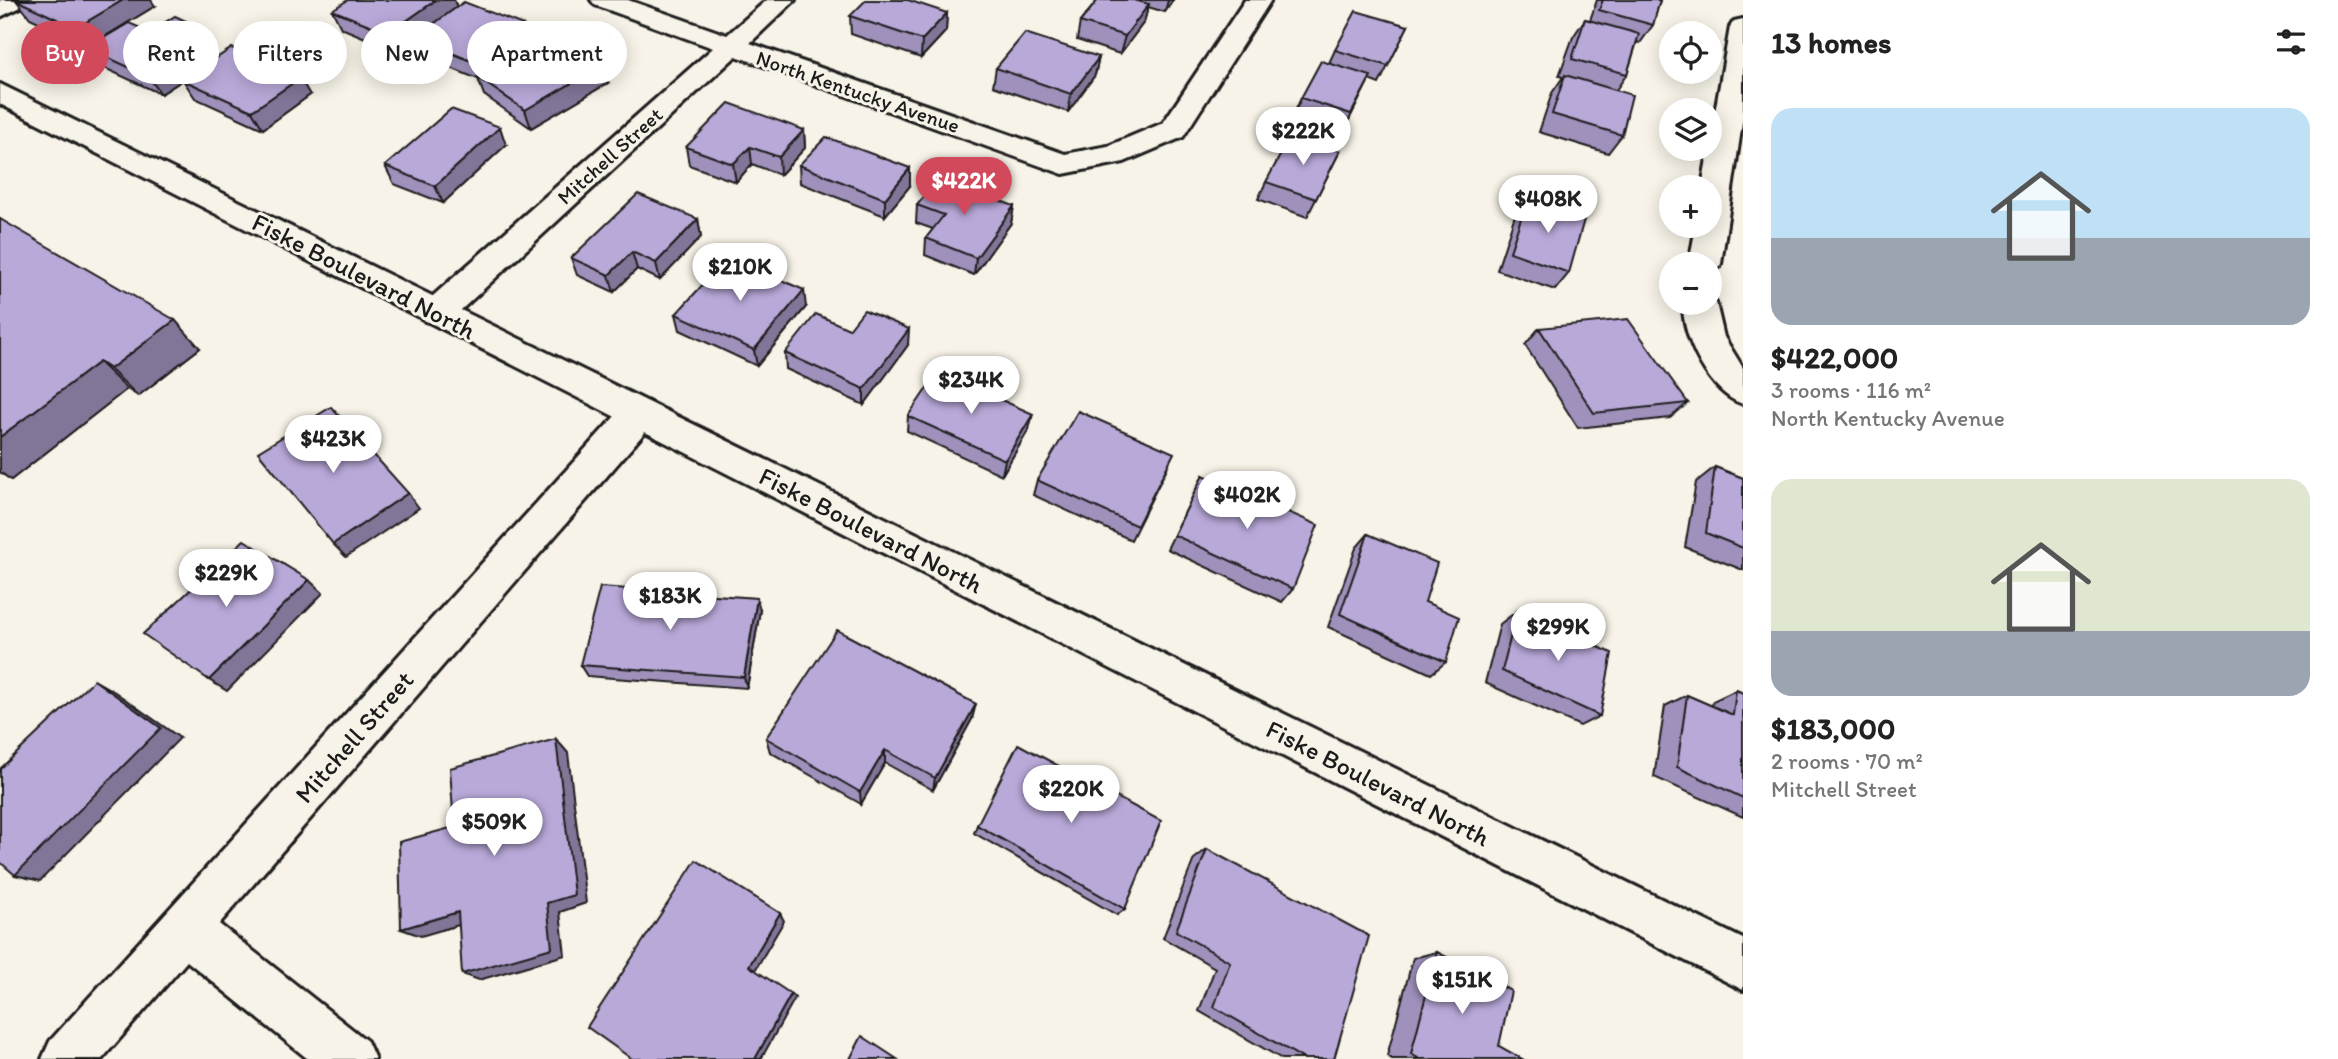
<!DOCTYPE html>
<html lang="en">
<head>
<meta charset="utf-8">
<style>
  body { margin:0; font-family:Itim,sans-serif; background:#f2f2f2; color:#222; height:100vh; display:flex; flex-direction:column; font-size:26px; white-space:nowrap }
  * { box-sizing:border-box; margin:0 }
  p { font-size:23px; color:#767676 }
  .icon { flex:none; width:38px; height:38px; fill:none; stroke:currentColor; stroke-width:2; stroke-linecap:round; stroke-linejoin:round }
  .map { position:relative; flex:1; overflow:hidden }
  .details { display:flex; flex-direction:column; background:#fff; width:595px }
  .details>* { flex:none }
  .hud { position:absolute; left:21px; top:21px; width:665px; height:63px; display:flex; gap:14px }
  .fabs { position:absolute; left:1659px; top:21px; display:grid; gap:14px }
  .fabs a { display:grid; place-items:center; width:63px; height:63px; border-radius:50%; background:#fff; box-shadow:0 4px 18px #0003; font-size:35px }
  .price { position:absolute; translate:-50% -60px; padding:0 16px; border-radius:24px; background:#fff; color:#222; font-size:23px; line-height:46px; filter:drop-shadow(0 2px 4px #0008) }
  .price::after { content:''; position:absolute; left:50%; top:42px; width:21px; height:16px; margin-left:-10px; background:inherit; clip-path:polygon(0 0,100% 0,50% 100%) }
  .price.on { background:#d1495b; color:#fff }
  ul { padding:0; list-style:none }
  li { display:grid; align-content:center; gap:14px; height:371px; padding:0 28px }
  li span { display:grid; place-items:center; height:217px; border-radius:21px; color:#555 }
  li>.icon { margin-inline-start:auto }
  span .icon { width:126px; height:126px; fill:#fffc; stroke-width:1 }
  li b { font-size:30px }
  h2 { display:flex; justify-content:space-between; align-items:center; height:84px; padding:0 28px; font-size:30px }
  .tag { padding:0 24px; border-radius:32px; background:#fff; box-shadow:0 4px 18px #0003; font-size:24px; line-height:63px }
  .tag.on { background:#d1495b; color:#fff }
  main { display:flex; flex:1; min-height:0 }
  .map>svg:first-child { display:block }
  .lines { fill:none; stroke-linecap:round; stroke-linejoin:round }
  .street-casing { stroke:#1c1c1c; stroke-width:6 }
  .secondary-casing { stroke:#1c1c1c; stroke-width:6 }
  .street { fill:#f7f3e8; fill-rule:evenodd }
  .secondary { fill:#f7f3e8; fill-rule:evenodd }
  .wall { fill:#9f91bb; stroke:#1c1c1c; stroke-width:2 }
  .shaded-wall { fill:#827698; stroke:#1c1c1c; stroke-width:2 }
  .building { fill:#b9a9d9; stroke:#1c1c1c; stroke-width:2 }
  .labels { text-anchor:middle; stroke-width:6; stroke-linejoin:round; paint-order:stroke }
  .far-street-label { font-size:21px; fill:#1c1c1c; stroke:#f7f3e8 }
  .street-label { font-size:26px; fill:#1c1c1c; stroke:#f7f3e8 }
</style>
</head>
<body>
<main>
<div class="map">
<svg width="1743" height="1059" viewBox="0 0 1743 1059">
  <rect width="100%" height="100%" fill="#f7f3e8"/>
  <filter id="ink" filterUnits="userSpaceOnUse"><feTurbulence type="fractalNoise" baseFrequency=".0143" numOctaves="2"/><feDisplacementMap in="SourceGraphic" scale="14" xChannelSelector="R" yChannelSelector="G"/><feConvolveMatrix kernelMatrix="1 2 1 2 8 2 1 2 1" color-interpolation-filters="sRGB"/></filter>
  <g filter="url(#ink)">
    <g class="lines">
      <defs>
        <g id="street">
          <path d="M0,0H29L25,5L0,17Z"/>
          <path d="M591,0H628L727,35L767,0H795L750,43L1065,154L1108,146L1163,123L1245,0H1271L1183,137L1124,162L1063,174L736,56L449,321L437,324L425,321L420,312L425,303L713,48L595,5Z"/>
          <path d="M1743,19V116L1721,264L1716,272L1710,274V264H1689L1696,226H1710V187H1702L1730,27L1734,21Z"/>
          <path d="M1710,294L1716,303L1724,337L1743,368V404C1709,393 1682,337 1683,303H1710Z"/>
          <path d="M639,400L652,404L657,414L652,424L219,924L367,1041L375,1059H308L187,961L102,1059H42L50,1041L626,404Z"/>
        </g>
        <path id="secondary" d="M0,84L1743,939V990L0,104Z"/>
      </defs>
      <use href="#street" class="street-casing"/>
      <use href="#secondary" class="secondary-casing"/>
      <use href="#street" class="street"/>
      <use href="#secondary" class="secondary"/>
    </g>
    <g class="wall">
      <path d="M16,0L155,6L89,46L30,18Z"/>
      <path d="M454,0L457,7L523,25L528,43L502,64L608,83L531,128L484,95L478,79L421,56L414,39L397,51L341,28L332,10Z"/>
      <path d="M1098,0H1173L1165,12L1148,7L1144,22L1120,54L1077,40L1080,22Z"/>
      <path d="M1597,0H1660L1653,25L1640,43L1637,42L1627,74L1616,90L1622,135L1608,153L1539,132L1552,93L1563,77L1559,76L1573,37L1585,19L1590,20Z"/>
      <path d="M947,13L946,31L921,58L851,34L850,16Z"/>
      <path d="M197,26L208,44L191,54L201,68L310,95L263,129L195,98L183,80L161,94L100,66L87,48L150,32Z"/>
      <path d="M1408,26L1379,84L1369,80L1343,132L1293,116L1301,98L1329,63L1335,50Z"/>
      <path d="M1099,57L1095,75L1068,112L993,86L996,68Z"/>
      <path d="M804,130L805,148L780,175L752,164L736,182L689,165L686,147Z"/>
      <path d="M506,145L443,203L394,184L385,166Z"/>
      <path d="M1340,151L1307,217L1258,199L1266,182Z"/>
      <path d="M799,165L910,186L885,216L800,183Z"/>
      <path d="M1528,197L1569,273L1555,290L1497,270L1515,215Z"/>
      <path d="M917,205L1014,206L1011,223L974,275L925,255L926,238L933,229L916,223Z"/>
      <path d="M0,219L200,348L138,396L127,389L11,480L0,472Z"/>
      <path d="M698,219L701,237L660,280L637,269L614,292L577,275L571,258Z"/>
      <path d="M806,307L757,366L680,330L676,314Z"/>
      <path d="M1539,328L1688,403L1670,418L1578,428L1525,345Z"/>
      <path d="M849,329L908,345L864,405L786,369L785,353Z"/>
      <path d="M908,416L1029,429L1002,475L907,431Z"/>
      <path d="M1715,467L1743,478V570L1685,547L1696,482Z"/>
      <path d="M1167,468L1131,540L1033,495L1037,480Z"/>
      <path d="M1203,475L1293,589L1282,602L1167,549Z"/>
      <path d="M1368,534L1425,602L1446,662L1431,674L1328,627L1356,548Z"/>
      <path d="M760,610L747,688L587,676L580,665Z"/>
      <path d="M1517,611L1600,716L1580,726L1485,683L1500,624Z"/>
      <path d="M1736,690L1743,693V817L1654,777L1665,706L1687,695L1712,706L1713,701Z"/>
      <path d="M972,719L933,790L885,763L861,804L770,752L766,738Z"/>
      <path d="M977,825L1125,909L1117,915L974,833Z"/>
      <path d="M1207,849L1334,1059H1282L1199,1011L1215,968L1163,938L1194,859Z"/>
      <path d="M1437,952L1499,1046L1522,1059H1392L1387,1056L1413,958Z"/>
    </g>
    <g class="shaded-wall">
      <path d="M123,0H151L155,6L89,46L76,28Z"/>
      <path d="M436,0H454L457,8L397,51L389,33Z"/>
      <path d="M1168,0H1173L1165,12Z"/>
      <path d="M1149,4L1144,22L1120,54L1125,36Z"/>
      <path d="M947,13L946,31L921,58L922,40Z"/>
      <path d="M523,25L528,43L481,80L474,62Z"/>
      <path d="M197,26L208,44L191,54L201,68L161,94L148,76L170,42Z"/>
      <path d="M1099,57L1095,75L1068,112L1071,94Z"/>
      <path d="M603,65L608,83L531,128L525,110Z"/>
      <path d="M300,78L310,95L263,129L252,111Z"/>
      <path d="M500,127L506,145L443,203L435,186Z"/>
      <path d="M804,130L805,148L780,175L779,157Z"/>
      <path d="M750,147L752,164L736,182L733,164Z"/>
      <path d="M910,168V186L885,216V199Z"/>
      <path d="M1014,206L1011,223L974,275L976,258Z"/>
      <path d="M698,219L701,237L660,280L656,263Z"/>
      <path d="M632,252L637,269L614,292L609,275Z"/>
      <path d="M804,290L806,307L757,366L754,350Z"/>
      <path d="M175,320L200,348L138,396L110,369Z"/>
      <path d="M909,329L908,345L864,405V389Z"/>
      <path d="M99,362L127,389L11,480L0,472V437Z"/>
      <path d="M1033,414L1029,429L1002,475L1005,460Z"/>
      <path d="M408,493L419,508L346,557L333,544Z"/>
      <path d="M309,580L323,593L227,691L209,680Z"/>
      <path d="M757,598L760,610L747,688L744,677Z"/>
      <path d="M94,680L115,692L180,738L40,881L15,875Z"/>
      <path d="M976,704L972,719L933,790L935,778Z"/>
      <path d="M556,739L568,753L586,903L560,912L565,955L479,980L462,974L547,903Z"/>
      <path d="M885,750V763L861,804L860,792Z"/>
      <path d="M458,912L476,920L421,936L401,929Z"/>
      <path d="M780,913L784,921L754,972L749,966Z"/>
      <path d="M791,994L795,998L761,1059H755Z"/>
    </g>
    <g class="building">
      <path d="M16,0H123L76,28Z"/>
      <path d="M348,0H436L389,33L332,10Z"/>
      <path d="M866,0H908L947,13L922,40L850,16Z"/>
      <path d="M1098,0H1134L1149,4L1125,36L1080,22Z"/>
      <path d="M1603,0H1660L1653,25L1599,10Z"/>
      <path d="M464,2L523,25L474,62L414,38Z"/>
      <path d="M1356,11L1408,26L1388,66L1335,50Z"/>
      <path d="M175,16L197,26L170,42L189,50L148,76L87,48L129,23L150,32Z"/>
      <path d="M1585,19L1639,34L1627,74L1572,59Z"/>
      <path d="M1025,33L1099,57L1071,94L996,68Z"/>
      <path d="M556,34L603,65L525,110L477,77Z"/>
      <path d="M232,48L300,78L252,111L183,80Z"/>
      <path d="M1321,61L1371,76L1351,114L1301,98Z"/>
      <path d="M1565,75L1632,95L1622,135L1552,114Z"/>
      <path d="M729,103L804,130L779,157L750,147L733,164L686,147Z"/>
      <path d="M451,109L500,127L435,186L385,166Z"/>
      <path d="M1291,135L1340,151L1316,199L1266,182Z"/>
      <path d="M826,137L910,168L885,199L799,165Z"/>
      <path d="M940,178L1014,206L976,258L926,238L944,215L917,205Z"/>
      <path d="M638,194L698,219L656,263L632,252L609,275L571,258Z"/>
      <path d="M1528,197L1585,216L1569,273L1510,252Z"/>
      <path d="M0,219L175,320L110,369L99,362L0,437Z"/>
      <path d="M728,257L804,290L754,350L676,314Z"/>
      <path d="M864,310L909,329L864,389L785,353L816,314L849,329Z"/>
      <path d="M1628,319L1688,403L1594,413L1539,328Z"/>
      <path d="M938,372L1033,414L1005,460L908,416Z"/>
      <path d="M331,407L408,493L333,544L258,452Z"/>
      <path d="M1078,411L1174,453L1137,526L1037,480Z"/>
      <path d="M1715,467L1743,478V548L1706,533Z"/>
      <path d="M1203,475L1318,525L1293,589L1174,535Z"/>
      <path d="M1368,534L1437,563L1425,602L1459,617L1446,662L1340,614Z"/>
      <path d="M244,540L309,580L209,680L143,634Z"/>
      <path d="M600,587L757,598L744,677L580,665Z"/>
      <path d="M1517,611L1612,653L1600,716L1502,671Z"/>
      <path d="M837,630L976,704L935,778L885,750L860,792L766,738Z"/>
      <path d="M94,680L161,728L15,875L0,862V769Z"/>
      <path d="M1736,690L1743,693V798L1677,767L1687,695L1733,715Z"/>
      <path d="M556,739L574,895L547,903L552,948L462,974L458,912L401,929L399,842L454,827L450,768Z"/>
      <path d="M1018,744L1161,821L1125,909L977,825Z"/>
      <path d="M1207,849L1369,936L1334,1059H1304L1214,1007L1230,962L1176,931Z"/>
      <path d="M696,860L780,913L749,966L791,994L755,1059H632L587,1027Z"/>
      <path d="M1437,952L1511,991L1499,1046L1522,1059H1420L1411,1054Z"/>
      <path d="M862,1036L897,1059H850Z"/>
    </g>
  </g>
  <g class="labels">
    <g class="far-street-label">
      <text transform="translate(858 92) rotate(19)" y="7">North Kentucky Avenue</text>
      <text transform="translate(610 156) rotate(-42)" y="7">Mitchell Street</text>
    </g>
    <g class="street-label">
      <text transform="translate(364 276) rotate(27)" y="9">Fiske Boulevard North</text>
      <text transform="translate(871 530) rotate(27)" y="9">Fiske Boulevard North</text>
      <text transform="translate(354 737) rotate(-49)" y="9">Mitchell Street</text>
      <text transform="translate(1378 783) rotate(27)" y="9">Fiske Boulevard North</text>
    </g>
  </g>
</svg>
<div class="fabs">
<a><svg class="icon" aria-label="locate" viewBox="0 0 24 24"><circle cx="12" cy="12" r="6"/><path d="M12 2v4M12 18v4M2 12h4M18 12h4"/></svg></a>
<a><svg class="icon" aria-label="layers" viewBox="0 0 24 24"><path d="M12 4l9 5-9 5-9-5zM3 14l9 5 9-5"/></svg></a>
<a>+</a>
<a>−</a>
</div>
<b class="price" style="left:1303px;top:167px">$222K</b>
<b class="price on" style="left:964px;top:217px">$422K</b>
<b class="price" style="left:1548px;top:235px">$408K</b>
<b class="price" style="left:740px;top:303px">$210K</b>
<b class="price" style="left:971px;top:416px">$234K</b>
<b class="price" style="left:333px;top:475px">$423K</b>
<b class="price" style="left:1247px;top:531px">$402K</b>
<b class="price" style="left:226px;top:609px">$229K</b>
<b class="price" style="left:670px;top:632px">$183K</b>
<b class="price" style="left:1558px;top:663px">$299K</b>
<b class="price" style="left:1071px;top:825px">$220K</b>
<b class="price" style="left:494px;top:858px">$509K</b>
<b class="price" style="left:1462px;top:1016px">$151K</b>
<div class="hud">
<a class="tag on">Buy</a>
<a class="tag">Rent</a>
<a class="tag">Filters</a>
<a class="tag">New</a>
<a class="tag">Apartment</a>
</div>
</div>
<section class="details">
<h2>13 homes<svg class="icon" aria-label="filters" viewBox="0 0 24 24"><path d="M4 7h16M4 17h16"/><circle cx="9" cy="7" r="2"/><circle cx="15" cy="17" r="2"/></svg></h2>
<ul>
<li><span style="background:linear-gradient(#bfe0f5 60%,#9aa5b1 0)"><svg class="icon" aria-label="home" viewBox="0 0 24 24"><path d="M3 11l9-7 9 7M6 9v11h12V9"/></svg></span><div><b>$422,000</b><p>3 rooms · 116 m²</p><p>North Kentucky Avenue</p></div></li>
<li><span style="background:linear-gradient(#dfe7d0 70%,#9aa5b1 0)"><svg class="icon" aria-label="home" viewBox="0 0 24 24"><path d="M3 11l9-7 9 7M6 9v11h12V9"/></svg></span><div><b>$183,000</b><p>2 rooms · 70 m²</p><p>Mitchell Street</p></div></li>
</ul>
</section>
</main>
</body>
</html>
